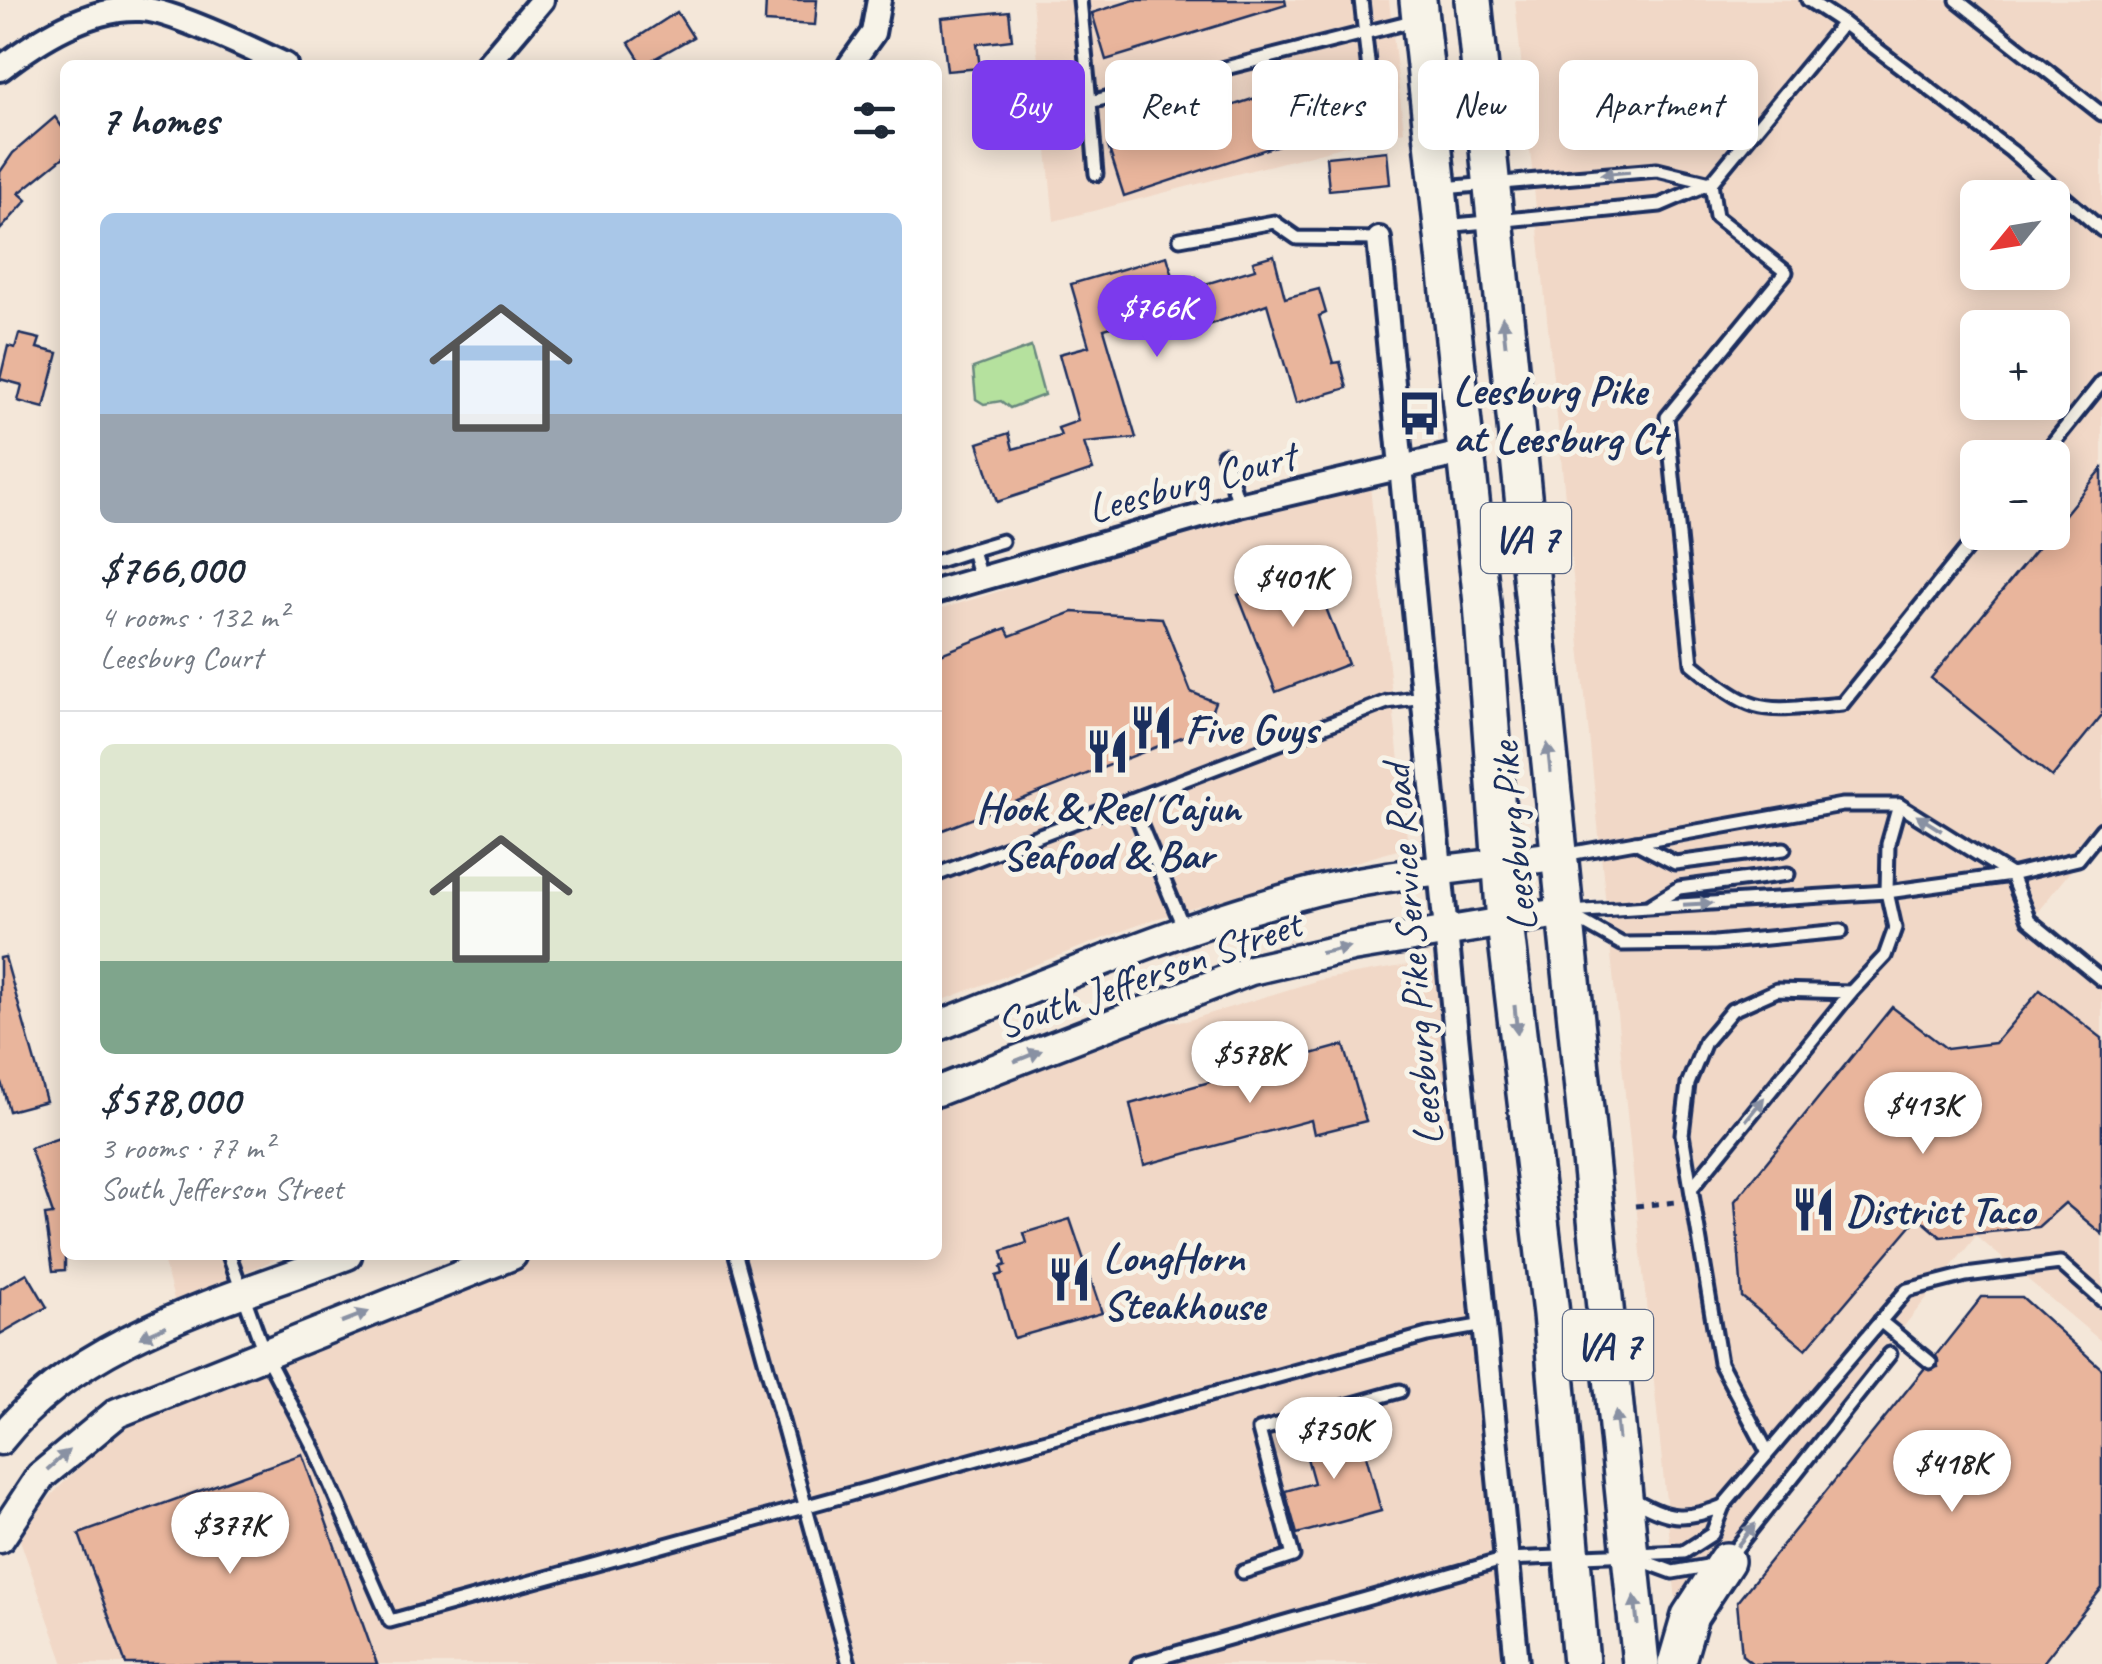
<!DOCTYPE html>
<html lang="en">
<head>
<meta charset="utf-8">
<style>
  body { margin:0; font-family:Caveat,sans-serif; background:#f6f6f7; color:#1f2937; height:100vh; display:flex; flex-direction:column; font-size:38px; white-space:nowrap }
  * { box-sizing:border-box; margin:0 }
  p { font-size:32px; color:#747a83 }
  .icon { flex:none; width:55px; height:55px; fill:none; stroke:currentColor; stroke-width:2; stroke-linecap:round; stroke-linejoin:round }
  .map { position:relative; flex:1; overflow:hidden }
  .details { position:absolute; left:60px; top:60px; width:882px; height:1200px; display:flex; flex-direction:column; background:#fff; border-radius:15px; box-shadow:0 5px 25px #0003 }
  .details>* { flex:none }
  .top-card { position:absolute; left:972px; top:60px; width:950px; height:90px; display:flex; gap:20px }
  .needle { width:65px; rotate:240deg }
  .buttons { position:absolute; left:1960px; top:180px; display:grid; gap:20px }
  .buttons a { display:grid; place-items:center; width:110px; height:110px; border-radius:15px; background:#fff; box-shadow:0 5px 25px #0003; font-size:50px }
  .price { position:absolute; translate:-50% -85px; padding:0 22px; border-radius:35px; background:#fff; color:#222; font-size:32px; line-height:65px; filter:drop-shadow(0 2px 5px #0008) }
  .price::after { content:''; position:absolute; left:50%; top:60px; width:30px; height:22px; margin-left:-15px; background:inherit; clip-path:polygon(0 0,100% 0,50% 100%) }
  .price.on { background:#7c3aed; color:#fff }
  ul { padding:0; list-style:none }
  li { display:grid; align-content:center; gap:20px; height:530px; padding:0 40px }
  li+li { border-top:2px solid #e0e1e3 }
  li span { display:grid; place-items:center; height:310px; border-radius:15px; color:#555 }
  li>.icon { margin-inline-start:auto }
  span .icon { width:180px; height:180px; fill:#fffc; stroke-width:1 }
  li b { font-size:42px }
  h2 { display:flex; justify-content:space-between; align-items:center; height:120px; padding:0 40px; font-size:42px }
  .chip { padding:0 35px; border-radius:15px; background:#fff; box-shadow:0 5px 25px #0003; font-size:35px; line-height:90px }
  .chip.on { background:#7c3aed; color:#fff }
  .map>svg:first-child { display:block }
  .built { fill:#f1d8c7; fill-rule:evenodd }
  .green { fill:#b5e19e; stroke:#68887e; stroke-width:2.5 }
  .building { fill:#e9b59c; stroke:#1b2f5e; stroke-width:2.5 }
  .lines { fill:none; stroke-linecap:round; stroke-linejoin:round }
  .service-casing { stroke:#1b2f5e; stroke-width:19 }
  .minor-casing { stroke:#1b2f5e; stroke-width:30 }
  .tertiary-casing { stroke:#1b2f5e; stroke-width:35 }
  .primary-casing { stroke:#1b2f5e; stroke-width:42 }
  .path { stroke:#1b2f5e; stroke-width:5; stroke-dasharray:8 8; stroke-linecap:butt }
  .service { stroke:#f7f3e8; stroke-width:11 }
  .minor { stroke:#f7f3e8; stroke-width:22 }
  .tertiary { stroke:#f7f3e8; stroke-width:28 }
  .primary { stroke:#f7f3e8; stroke-width:35 }
  .oneway { fill:#8991a3 }
  .labels { text-anchor:middle; stroke-width:10; stroke-linejoin:round; paint-order:stroke }
  .shield { fill:#f7f3e8; stroke:#5d6a87; stroke-width:2.5 }
  .shield-label { font-size:40px; font-weight:bold; fill:#1b2f5e }
  .poi-label { font-size:42px; font-weight:bold; fill:#1b2f5e; stroke:#f7f3e8; text-anchor:start }
  .street-label { font-size:42px; fill:#1b2f5e; stroke:#f7f3e8 }
</style>
</head>
<body>
<div class="map">
<svg width="2102" height="1664" viewBox="0 0 2102 1664">
  <rect width="100%" height="100%" fill="#f4e7d9"/>
  <filter id="ink" filterUnits="userSpaceOnUse"><feTurbulence type="fractalNoise" baseFrequency=".01" numOctaves="2"/><feDisplacementMap in="SourceGraphic" scale="20" xChannelSelector="R" yChannelSelector="G"/><feConvolveMatrix kernelMatrix="1 2 1 2 8 2 1 2 1" color-interpolation-filters="sRGB"/></filter>
  <g filter="url(#ink)">
    <g class="built">
      <path d="M1032,0H1389L1404,131L1054,221Z"/>
      <path d="M1515,0H2102V832L2026,926L2102,987V1342L1976,1236L1677,1611ZM1978,198H2052V272H1978ZM1978,328H2052V402H1978ZM1978,458H2052V532H1978Z"/>
      <path d="M1369,477L1408,847L1151,920L938,1002V610Z"/>
      <path d="M1426,962L1438,969L1515,1664H64L20,1540L42,1505L101,1444L137,1418L187,1392L530,1255H938V1094L1111,1027L1186,1021L1319,980Z"/>
      <path d="M162,1255H285L175,1303Z"/>
    </g>
    <path class="green" d="M1031,347L1044,395L1010,408L1001,401L984,404L976,399L973,368Z"/>
    <g class="building">
      <path d="M766,0H817L815,25L765,22Z"/>
      <path d="M1134,0H1285L1286,5L1106,60L1092,13Z"/>
      <path d="M1009,11L1012,40L977,44L980,68L947,71L941,18Z"/>
      <path d="M677,12L693,37L643,65L629,43Z"/>
      <path d="M1308,81L1324,130L1124,196L1108,146Z"/>
      <path d="M55,117L65,131V156L19,193L27,200L0,230V172L13,153Z"/>
      <path d="M1387,151L1390,184L1329,190L1326,157Z"/>
      <path d="M1274,255L1285,298L1319,289L1326,313L1319,316L1333,363L1340,362L1347,388L1296,403L1267,304L1190,332L1182,306L1104,329L1136,438L1084,443L1093,470L997,502L978,443L1009,433L1013,449L1061,436L1058,428L1078,421L1059,354L1089,346L1071,284L1167,256L1175,283L1196,277L1199,286L1255,269L1253,261Z"/>
      <path d="M19,334L40,339L37,348L58,353L44,408L18,401L22,385L0,379L8,346L15,348Z"/>
      <path d="M2102,469V715L2052,777L1931,678Z"/>
      <path d="M1310,567L1348,664L1276,692L1238,595Z"/>
      <path d="M1073,612L1162,618L1191,692L1215,702L1205,728L938,832V655L1006,628L1010,636Z"/>
      <path d="M5,957L46,1101L9,1111L0,1078V958Z"/>
      <path d="M2040,990L2102,1038V1234L2065,1203L2038,1227L1941,1237L1918,1217L1806,1349L1742,1297L1735,1201L1892,1007L1947,1049L1995,1043Z"/>
      <path d="M1344,1045L1366,1121L1314,1134L1311,1120L1144,1165L1130,1104Z"/>
      <path d="M65,1136V1270L53,1271L45,1215L53,1214L30,1148Z"/>
      <path d="M1070,1219L1102,1313L1014,1338L996,1276L1003,1274L1001,1267L1006,1265L1002,1251L1027,1243L1024,1233Z"/>
      <path d="M27,1273L47,1307L0,1334V1289Z"/>
      <path d="M1982,1297H2022L2102,1369V1588L2042,1664H1753L1742,1655L1737,1602L1924,1369L1938,1367L1936,1355Z"/>
      <path d="M1358,1425L1381,1511L1297,1534L1285,1491L1314,1483L1302,1440Z"/>
      <path d="M302,1454L377,1664H126L79,1534Z"/>
    </g>
    <g class="lines">
      <defs>
        <g id="service">
          <path d="M1080,0L1090,102L1416,20"/>
          <path d="M1361,0L1375,124"/>
          <path d="M1808,0L1843,23"/>
          <path d="M1957,0L2102,114"/>
          <path d="M1090,102L1096,174"/>
          <path d="M1711,183L1716,217L1786,272L1667,417L1692,664C1758,718 1760,711 1842,704L1980,532"/>
          <path d="M1443,188L1657,170L1711,183"/>
          <path d="M1445,226L1660,205L1711,183L1843,23L2011,151L2102,230"/>
          <path d="M1180,239L1274,222L1297,238L1379,239"/>
          <path d="M1224,455L1239,505"/>
          <path d="M2041,458L2102,382"/>
          <path d="M972,550L1002,541"/>
          <path d="M938,561L972,550L980,578"/>
          <path d="M1130,800L1185,931"/>
          <path d="M1635,842L1675,863L1784,849"/>
          <path d="M1563,855L1842,805H1899L2011,875L2029,920L2102,980"/>
          <path d="M938,874L1387,702L1423,697"/>
          <path d="M1651,905L1679,888L1788,874"/>
          <path d="M1569,912L1887,892L2011,875L2078,859L2102,829"/>
          <path d="M1574,917L1622,944L1715,943L1841,931"/>
          <path d="M1694,1185L1851,992L1885,956L1895,928L1887,892L1888,844L1899,805"/>
          <path d="M229,1255L264,1352L315,1450L390,1621L1427,1335L1484,1325"/>
          <path d="M736,1255L849,1664"/>
          <path d="M1880,1321L1930,1362"/>
          <path d="M1767,1451L1720,1363L1682,1134L1688,1084L1705,1042L1732,1010L1777,990L1851,992"/>
          <path d="M1630,1497C1666,1519 1684,1522 1723,1506"/>
          <path d="M1729,1557L1890,1354"/>
          <path d="M1635,1558L1673,1572L1713,1565"/>
          <path d="M1243,1572L1293,1556L1259,1430L1400,1391"/>
          <path d="M1138,1664L1506,1559L1684,1552L1712,1534L1723,1506L1907,1290L1966,1275L2060,1263L2102,1300"/>
        </g>
        <g id="minor">
          <path d="M487,65L542,0"/>
          <path d="M850,65L873,33L879,0"/>
          <path d="M0,69C39,39 89,7 140,9C168,9 256,51 285,65"/>
          <path d="M1379,239L1517,1664"/>
          <path d="M938,591L1239,505L1466,452"/>
        </g>
        <g id="tertiary">
          <path d="M938,1026C1056,980 1173,929 1296,896C1381,872 1472,869 1560,855"/>
          <path d="M938,1091L1251,970L1352,947L1565,912"/>
          <path d="M0,1440C81,1336 229,1300 347,1255"/>
          <path d="M0,1538L41,1476L117,1413L512,1255"/>
        </g>
        <g id="primary">
          <path d="M1418,0L1482,603L1505,923L1551,1314L1581,1664"/>
          <path d="M1473,0L1641,1664"/>
          <path d="M1676,1664L1690,1616L1726,1561"/>
        </g>
      </defs>
      <use href="#service" class="service-casing"/>
      <use href="#minor" class="minor-casing"/>
      <use href="#tertiary" class="tertiary-casing"/>
      <use href="#primary" class="primary-casing"/>
      <path class="path" d="M1635,1206L1676,1202"/>
      <use href="#service" class="service"/>
      <use href="#minor" class="minor"/>
      <use href="#tertiary" class="tertiary"/>
      <use href="#primary" class="primary"/>
    </g>
    <defs><path id="oneway-solid" d="M-6-.8H1V-3.2L6.5 0L1 3.2V.8H-6Z" transform="scale(2.5)"/></defs>
    <g class="oneway">
      <use href="#oneway-solid" transform="translate(1615 173) rotate(175)"/>
      <use href="#oneway-solid" transform="translate(1504 331) rotate(-96)"/>
      <use href="#oneway-solid" transform="translate(1549 758) rotate(-96)"/>
      <use href="#oneway-solid" transform="translate(1929 823) rotate(-148)"/>
      <use href="#oneway-solid" transform="translate(1698 904) rotate(-3)"/>
      <use href="#oneway-solid" transform="translate(1335 950) rotate(-12)"/>
      <use href="#oneway-solid" transform="translate(1516 1020) rotate(84)"/>
      <use href="#oneway-solid" transform="translate(1028 1056) rotate(-22)"/>
      <use href="#oneway-solid" transform="translate(1755 1109) rotate(-51)"/>
      <use href="#oneway-solid" transform="translate(355 1317) rotate(-21)"/>
      <use href="#oneway-solid" transform="translate(153 1332) rotate(156)"/>
      <use href="#oneway-solid" transform="translate(1617 1425) rotate(-96)"/>
      <use href="#oneway-solid" transform="translate(58 1460) rotate(-42)"/>
      <use href="#oneway-solid" transform="translate(1746 1535) rotate(-52)"/>
      <use href="#oneway-solid" transform="translate(1636 1610) rotate(-96)"/>
    </g>
  </g>
  <defs>
    <symbol id="bus-bare" viewBox="-9 -9 18 18"><path d="M-5-6H5V4H4V6H2V4H-2V6H-4V4H-5ZM-3.5-4V0h7V-4ZM-3.5 1.2v1.5H-2V1.2ZM2 1.2v1.5H3.5V1.2Z" fill="#1b2f5e" stroke="#f7f3e8" stroke-width="2.5" paint-order="stroke"/></symbol>
    <symbol id="restaurant-bare" viewBox="-9 -9 18 18"><path d="M-5-6h1v4h1v-4h1v4h1v-4h1v5L-1.5 .5V6h-2V.5L-5-1ZM5-6V6H3V1.5H1.5Q1.5-4 5-6Z" fill="#1b2f5e" stroke="#f7f3e8" stroke-width="2.5" paint-order="stroke"/></symbol>
  </defs>
  <g fill-rule="evenodd">
    <use href="#bus-bare" x="1388" y="382" width="63" height="63"/>
    <use href="#restaurant-bare" x="1120" y="696" width="63" height="63"/>
    <use href="#restaurant-bare" x="1076" y="720" width="63" height="63"/>
    <use href="#restaurant-bare" x="1782" y="1178" width="63" height="63"/>
    <use href="#restaurant-bare" x="1038" y="1248" width="63" height="63"/>
  </g>
  <g class="labels">
    <g class="shield">
      <rect x="1481" y="503" width="90" height="70" rx="8"/>
      <rect x="1563" y="1310" width="90" height="70" rx="8"/>
    </g>
    <g class="shield-label">
      <text x="1526" y="552">VA 7</text>
      <text x="1608" y="1359">VA 7</text>
    </g>
    <g class="poi-label">
      <text x="1453" y="404">Leesburg Pike<tspan x="1453" dy="48">at Leesburg Ct</tspan></text>
      <text x="1185" y="743">Five Guys</text>
      <text x="1108" y="821" text-anchor="middle">Hook &amp; Reel Cajun<tspan x="1108" dy="48">Seafood &amp; Bar</tspan></text>
      <text x="1846" y="1224">District Taco</text>
      <text x="1103" y="1271">LongHorn<tspan x="1103" dy="48">Steakhouse</tspan></text>
    </g>
    <g class="street-label">
      <text transform="translate(1191 481) rotate(-15)" y="15">Leesburg Court</text>
      <text transform="translate(1512 837) rotate(-96)" y="15">Leesburg Pike</text>
      <text transform="translate(1411 955) rotate(-95)" y="15">Leesburg Pike Service Road</text>
      <text transform="translate(1148 973) rotate(-19)" y="15">South Jefferson Street</text>
    </g>
  </g>
</svg>
<div class="buttons">
<a><svg class="needle" viewBox="-14 -14 28 28"><path d="M0-13l5 13h-10z" fill="#e53935"/><path d="M0 13l5-13h-10z" fill="#747a83"/></svg></a>
<a>+</a>
<a>−</a>
</div>
<b class="price on" style="left:1157px;top:360px">$766K</b>
<b class="price" style="left:1293px;top:630px">$401K</b>
<b class="price" style="left:1250px;top:1106px">$578K</b>
<b class="price" style="left:1923px;top:1157px">$413K</b>
<b class="price" style="left:1334px;top:1482px">$750K</b>
<b class="price" style="left:1952px;top:1515px">$418K</b>
<b class="price" style="left:230px;top:1577px">$377K</b>
<div class="top-card">
<a class="chip on">Buy</a>
<a class="chip">Rent</a>
<a class="chip">Filters</a>
<a class="chip">New</a>
<a class="chip">Apartment</a>
</div>
<section class="details">
<h2>7 homes<svg class="icon" aria-label="filters" viewBox="0 0 24 24"><path d="M4 7h16M4 17h16"/><circle cx="9" cy="7" r="2"/><circle cx="15" cy="17" r="2"/></svg></h2>
<ul>
<li><span style="background:linear-gradient(#a9c7e8 65%,#9aa5b1 0)"><svg class="icon" aria-label="home" viewBox="0 0 24 24"><path d="M3 11l9-7 9 7M6 9v11h12V9"/></svg></span><div><b>$766,000</b><p>4 rooms · 132 m²</p><p>Leesburg Court</p></div></li>
<li><span style="background:linear-gradient(#dfe7d0 70%,#7fa58c 0)"><svg class="icon" aria-label="home" viewBox="0 0 24 24"><path d="M3 11l9-7 9 7M6 9v11h12V9"/></svg></span><div><b>$578,000</b><p>3 rooms · 77 m²</p><p>South Jefferson Street</p></div></li>
</ul>
</section>
</div>
</body>
</html>
